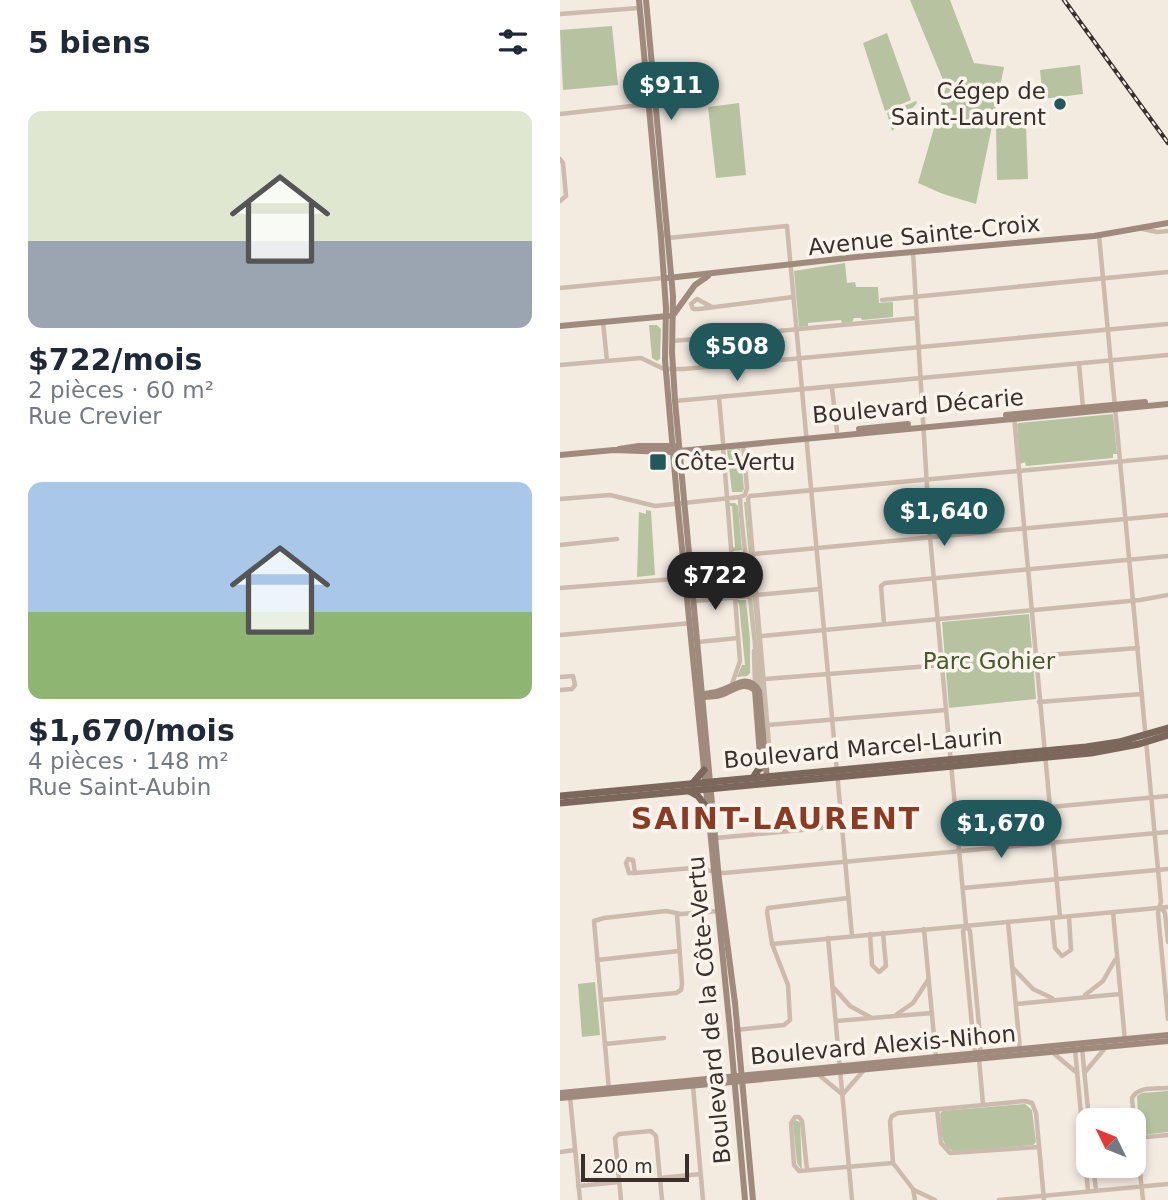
<!DOCTYPE html>
<html lang="fr">
<head>
<meta charset="utf-8">
<style>
  body { margin:0; font-family:"DejaVu Sans",sans-serif; background:#f6f6f7; color:#1f2937; height:100vh; display:flex; flex-direction:column; font-size:26px; white-space:nowrap }
  * { box-sizing:border-box; margin:0 }
  p { font-size:23px; color:#747a83 }
  .icon { flex:none; width:38px; height:38px; fill:none; stroke:currentColor; stroke-width:2; stroke-linecap:round; stroke-linejoin:round }
  .map { position:relative; flex:1; overflow:hidden }
  .panel { display:flex; flex-direction:column; background:#fff; width:560px }
  .panel>* { flex:none }
  .needle { width:46px; rotate:313deg }
  .buttons { position:absolute; left:516px; top:1108px; display:grid; gap:14px }
  .buttons a { display:grid; place-items:center; width:70px; height:70px; border-radius:14px; background:#fff; box-shadow:0 4px 10px #0003; font-size:35px }
  .scale { position:absolute; left:21px; bottom:18px; width:108px; box-sizing:border-box; padding-left:7px; border:4px solid #3a2f2b; border-top:0; font-size:19px; line-height:24px; white-space:nowrap; color:#3a2f2b; -webkit-text-stroke:5px #faf4ed; paint-order:stroke }
  .price { position:absolute; translate:-50% -60px; padding:0 16px; border-radius:24px; background:#20585c; color:#fff; font-size:23px; line-height:46px; filter:drop-shadow(0 2px 4px #0008) }
  .price::after { content:''; position:absolute; left:50%; top:42px; width:21px; height:16px; margin-left:-10px; background:inherit; clip-path:polygon(0 0,100% 0,50% 100%) }
  .price.current { background:#222; color:#fff }
  ul { padding:0; list-style:none }
  li { display:grid; align-content:center; gap:14px; height:371px; padding:0 28px }
  li span { display:grid; place-items:center; height:217px; border-radius:14px; color:#555 }
  li>.icon { margin-inline-start:auto }
  span .icon { width:126px; height:126px; fill:#fffc; stroke-width:1 }
  li b { font-size:30px }
  h2 { display:flex; justify-content:space-between; align-items:center; height:84px; padding:0 28px; font-size:30px }
  main { display:flex; flex:1; min-height:0 }
  .map>svg:first-child { display:block }
  .green { fill:#b7c3a0 }
  .lines { fill:none; stroke-linecap:round; stroke-linejoin:round }
  .street { stroke:#ccbaac; stroke-width:4.5 }
  .secondary { stroke:#a08a7d; stroke-width:6 }
  .primary { stroke:#7c675c; stroke-width:7 }
  .rail-casing { stroke:#3a2f2b; stroke-width:4.5 }
  .rail { stroke:#faf4ed; stroke-width:2; stroke-dasharray:5; stroke-linecap:butt }
  .poi-dot { fill:#20585c; stroke:#faf4ed; stroke-width:2.5 }
  .labels { text-anchor:middle; stroke-width:7; stroke-linejoin:round; paint-order:stroke }
  .poi-label { font-size:23px; fill:#3a2f2b; stroke:#faf4ed; text-anchor:end }
  .street-label { font-size:23px; fill:#3a2f2b; stroke:#faf4ed }
  .park-label { font-size:23px; fill:#49582e; stroke:#faf4ed }
  .district-label { font-size:30px; font-weight:bold; letter-spacing:2px; fill:#893c23; stroke:#faf4ed }
</style>
</head>
<body>
<main>
<section class="panel">
<h2>5 biens<svg class="icon" aria-label="filters" viewBox="0 0 24 24"><path d="M4 7h16M4 17h16"/><circle cx="9" cy="7" r="2"/><circle cx="15" cy="17" r="2"/></svg></h2>
<ul>
<li><span style="background:linear-gradient(#dfe7d0 60%,#9aa5b1 0)"><svg class="icon" aria-label="home" viewBox="0 0 24 24"><path d="M3 11l9-7 9 7M6 9v11h12V9"/></svg></span><div><b>$722/mois</b><p>2 pièces · 60 m²</p><p>Rue Crevier</p></div></li>
<li><span style="background:linear-gradient(#a9c7e8 60%,#8fb573 0)"><svg class="icon" aria-label="home" viewBox="0 0 24 24"><path d="M3 11l9-7 9 7M6 9v11h12V9"/></svg></span><div><b>$1,670/mois</b><p>4 pièces · 148 m²</p><p>Rue Saint-Aubin</p></div></li>
</ul>
</section>
<div class="map">
<svg width="608" height="1200" viewBox="0 0 608 1200">
  <rect width="100%" height="100%" fill="#f3eae0"/>
  <g class="green">
    <path d="M350,0H390L414,63L444,67L416,204L383,194L358,183L386,87Z"/>
    <path d="M52,26L58,85L3,90L0,30Z"/>
    <path d="M327,33L351,100L325,111L303,43Z"/>
    <path d="M520,65L523,94L483,99L480,70Z"/>
    <path d="M356,101L357,103L332,131L327,113Z"/>
    <path d="M179,103L186,175L156,178L148,107Z"/>
    <path d="M466,125L468,179L437,180L436,126Z"/>
    <path d="M285,263L287,283L295,282L296,287H318L319,303L333,302V317L302,320L301,318H294L292,322L282,323L281,320L248,323V326L239,327L234,271Z"/>
    <path d="M89,325H97L101,329L100,359L97,361L92,358Z"/>
    <path d="M553,414L557,454H553V458L466,466L465,462L460,464L457,424L459,423Z"/>
    <path d="M180,448L184,489L182,492H172L167,450Z"/>
    <path d="M184,502H186L207,735L206,741Z"/>
    <path d="M169,503H175L178,506L182,550L173,551L172,548L175,547L172,506H168Z"/>
    <path d="M86,510L91,511L95,575L77,577L79,512L86,514Z"/>
    <path d="M182,557L186,590L175,592L174,586H178L176,562L173,558Z"/>
    <path d="M176,600H186L190,639V673L187,676L177,677L182,665H185L179,604Z"/>
    <path d="M469,614L476,699L389,708L382,622Z"/>
    <path d="M35,982L40,1035L22,1037L18,984Z"/>
    <path d="M608,1091V1132L582,1135L579,1132L577,1096L582,1093Z"/>
    <path d="M465,1104L472,1110L476,1142L473,1145L396,1152C379,1147 382,1130 380,1114L382,1111Z"/>
    <path d="M235,1120L240,1122L242,1170L237,1163L233,1123Z"/>
  </g>
  <g class="lines">
    <g class="street">
      <path d="M0,14L79,8"/>
      <path d="M0,114L90,104"/>
      <path d="M0,159L3,163L6,196L0,201"/>
      <path d="M583,229L597,232L608,231"/>
      <path d="M101,231L108,238L227,226L292,936"/>
      <path d="M539,235L601,902L598,913L608,1019"/>
      <path d="M353,252L370,537L406,925L410,931L421,1046L419,1055"/>
      <path d="M0,288L103,278"/>
      <path d="M322,300L608,272"/>
      <path d="M152,307L137,299L131,304L133,309H139L233,297"/>
      <path d="M43,322L47,361"/>
      <path d="M113,341L357,318"/>
      <path d="M519,363L523,408"/>
      <path d="M0,365L81,358L104,369H124L608,324"/>
      <path d="M272,388L277,431"/>
      <path d="M159,398L163,442"/>
      <path d="M115,401L608,355"/>
      <path d="M454,416L500,917"/>
      <path d="M183,444L187,488L185,495L180,497L181,514L200,691"/>
      <path d="M163,447L180,661L172,684"/>
      <path d="M0,499L50,495L95,506L180,497"/>
      <path d="M0,545L57,539"/>
      <path d="M193,554L608,515"/>
      <path d="M127,562L136,559L185,554"/>
      <path d="M0,588L127,578"/>
      <path d="M197,595L260,589"/>
      <path d="M134,601L191,596"/>
      <path d="M324,624L321,586L325,583L608,556"/>
      <path d="M0,635L132,623"/>
      <path d="M201,636L580,600L608,595"/>
      <path d="M138,642L178,638"/>
      <path d="M194,651L195,684"/>
      <path d="M475,656L578,648"/>
      <path d="M0,677L13,676L15,685L12,689L0,690"/>
      <path d="M205,679L382,665"/>
      <path d="M479,702L582,694"/>
      <path d="M208,725L386,710"/>
      <path d="M209,744L188,499L190,496L608,457"/>
      <path d="M396,816L608,796"/>
      <path d="M156,838L282,826"/>
      <path d="M75,873L73,860L68,859L66,863L69,873H75L132,868L164,873L608,832"/>
      <path d="M403,888L608,869"/>
      <path d="M602,908L605,913L608,942"/>
      <path d="M553,912L565,1041"/>
      <path d="M492,918L495,948L502,956L511,950L509,917"/>
      <path d="M448,922L460,1050"/>
      <path d="M406,926L403,931L414,1047L419,1059L423,1104"/>
      <path d="M364,929L376,1058"/>
      <path d="M310,934L312,965L319,972L326,966L323,933"/>
      <path d="M268,938L292,1200"/>
      <path d="M212,944L608,907"/>
      <path d="M37,960L119,951"/>
      <path d="M453,968L473,989L492,998"/>
      <path d="M274,988L290,1006L310,1017"/>
      <path d="M525,995L543,981L555,960"/>
      <path d="M41,1000L116,993L121,990L122,984L117,914"/>
      <path d="M456,1004L560,994"/>
      <path d="M337,1014L353,1003L368,980"/>
      <path d="M276,1021L372,1013"/>
      <path d="M176,1030L224,1025L230,1020L228,985L212,944L207,912L208,908L288,898"/>
      <path d="M45,1044L104,1038"/>
      <path d="M522,1048L529,1120"/>
      <path d="M515,1049L528,1191"/>
      <path d="M492,1052L517,1073"/>
      <path d="M525,1072L546,1047"/>
      <path d="M259,1075L282,1094"/>
      <path d="M133,1086L143,1200"/>
      <path d="M49,1090L34,921L44,918L106,911L121,914L159,911"/>
      <path d="M283,1094L304,1070"/>
      <path d="M10,1097L20,1200"/>
      <path d="M377,1109L381,1143L390,1153L479,1147"/>
      <path d="M576,1138L608,1135"/>
      <path d="M0,1152L15,1150"/>
      <path d="M533,1166L536,1190"/>
      <path d="M247,1170L242,1121L239,1117H235L231,1123L234,1165L239,1171L333,1163"/>
      <path d="M100,1178L141,1174"/>
      <path d="M18,1186L59,1182"/>
      <path d="M354,1190L375,1200"/>
      <path d="M61,1200L55,1138L59,1134L91,1131L96,1136L102,1200"/>
      <path d="M355,1200L353,1189L333,1163L330,1121L332,1116L338,1113L465,1101L472,1103L476,1113L484,1200"/>
      <path d="M439,1200L608,1184"/>
      <path d="M583,1200L572,1098C578,1086 596,1089 608,1088"/>
    </g>
    <g class="secondary">
      <path d="M79,0L101,237L106,308L105,360L117,498L170,1030L185,1200"/>
      <path d="M86,0L113,296L112,352L115,401L159,880L175,1003L193,1200"/>
      <path d="M108,278L296,257L534,236L608,223"/>
      <path d="M114,314L135,285L148,276"/>
      <path d="M0,326L108,316"/>
      <path d="M446,415L585,402"/>
      <path d="M299,429L348,424"/>
      <path d="M59,449L79,446H114"/>
      <path d="M0,455L54,450L109,452L608,404"/>
      <path d="M142,695C147,693 153,693 159,691C174,687 188,672 199,691L207,779"/>
      <path d="M142,697C148,697 155,697 161,695C174,691 182,680 195,690L201,769"/>
      <path d="M0,1093L608,1035"/>
      <path d="M0,1098L608,1041"/>
    </g>
    <g class="primary">
      <path d="M193,778L200,767"/>
      <path d="M132,784L144,770"/>
      <path d="M129,791L138,796L147,808"/>
      <path d="M0,796L526,747L559,742L608,728"/>
      <path d="M0,803L531,753L579,744L608,735"/>
    </g>
    <defs>
      <path id="rail" d="M504,0L608,143"/>
    </defs>
    <use href="#rail" class="rail-casing"/>
    <use href="#rail" class="rail"/>
  </g>
  <g class="poi-dot">
    <circle cx="500" cy="104" r="7"/>
    <rect x="89" y="453" width="18" height="18" rx="3.5"/>
  </g>
  <g class="labels">
    <g class="poi-label">
      <text x="486" y="99">Cégep de<tspan x="486" dy="26">Saint-Laurent</tspan></text>
      <text x="114" y="470" text-anchor="start">Côte-Vertu</text>
    </g>
    <g class="street-label">
      <text transform="translate(364 235) rotate(-6)" y="8">Avenue Sainte-Croix</text>
      <text transform="translate(358 406) rotate(-5)" y="8">Boulevard Décarie</text>
      <text transform="translate(303 748) rotate(-5)" y="8">Boulevard Marcel-Laurin</text>
      <text transform="translate(149 1010) rotate(-95)" y="8">Boulevard de la Côte-Vertu</text>
      <text transform="translate(323 1045) rotate(-5)" y="8">Boulevard Alexis-Nihon</text>
    </g>
    <g class="park-label">
      <text x="429" y="669">Parc Gohier</text>
    </g>
    <g class="district-label">
      <text x="216" y="829">SAINT-LAURENT</text>
    </g>
  </g>
</svg>
<div class="buttons">
<a><svg class="needle" viewBox="-14 -14 28 28"><path d="M0-13l5 13h-10z" fill="#e53935"/><path d="M0 13l5-13h-10z" fill="#747a83"/></svg></a>
</div>
<div class="scale">200 m</div>
<b class="price" style="left:111px;top:122px">$911</b>
<b class="price" style="left:177px;top:383px">$508</b>
<b class="price" style="left:384px;top:548px">$1,640</b>
<b class="price current" style="left:155px;top:612px">$722</b>
<b class="price" style="left:441px;top:860px">$1,670</b>
</div>
</main>
</body>
</html>
